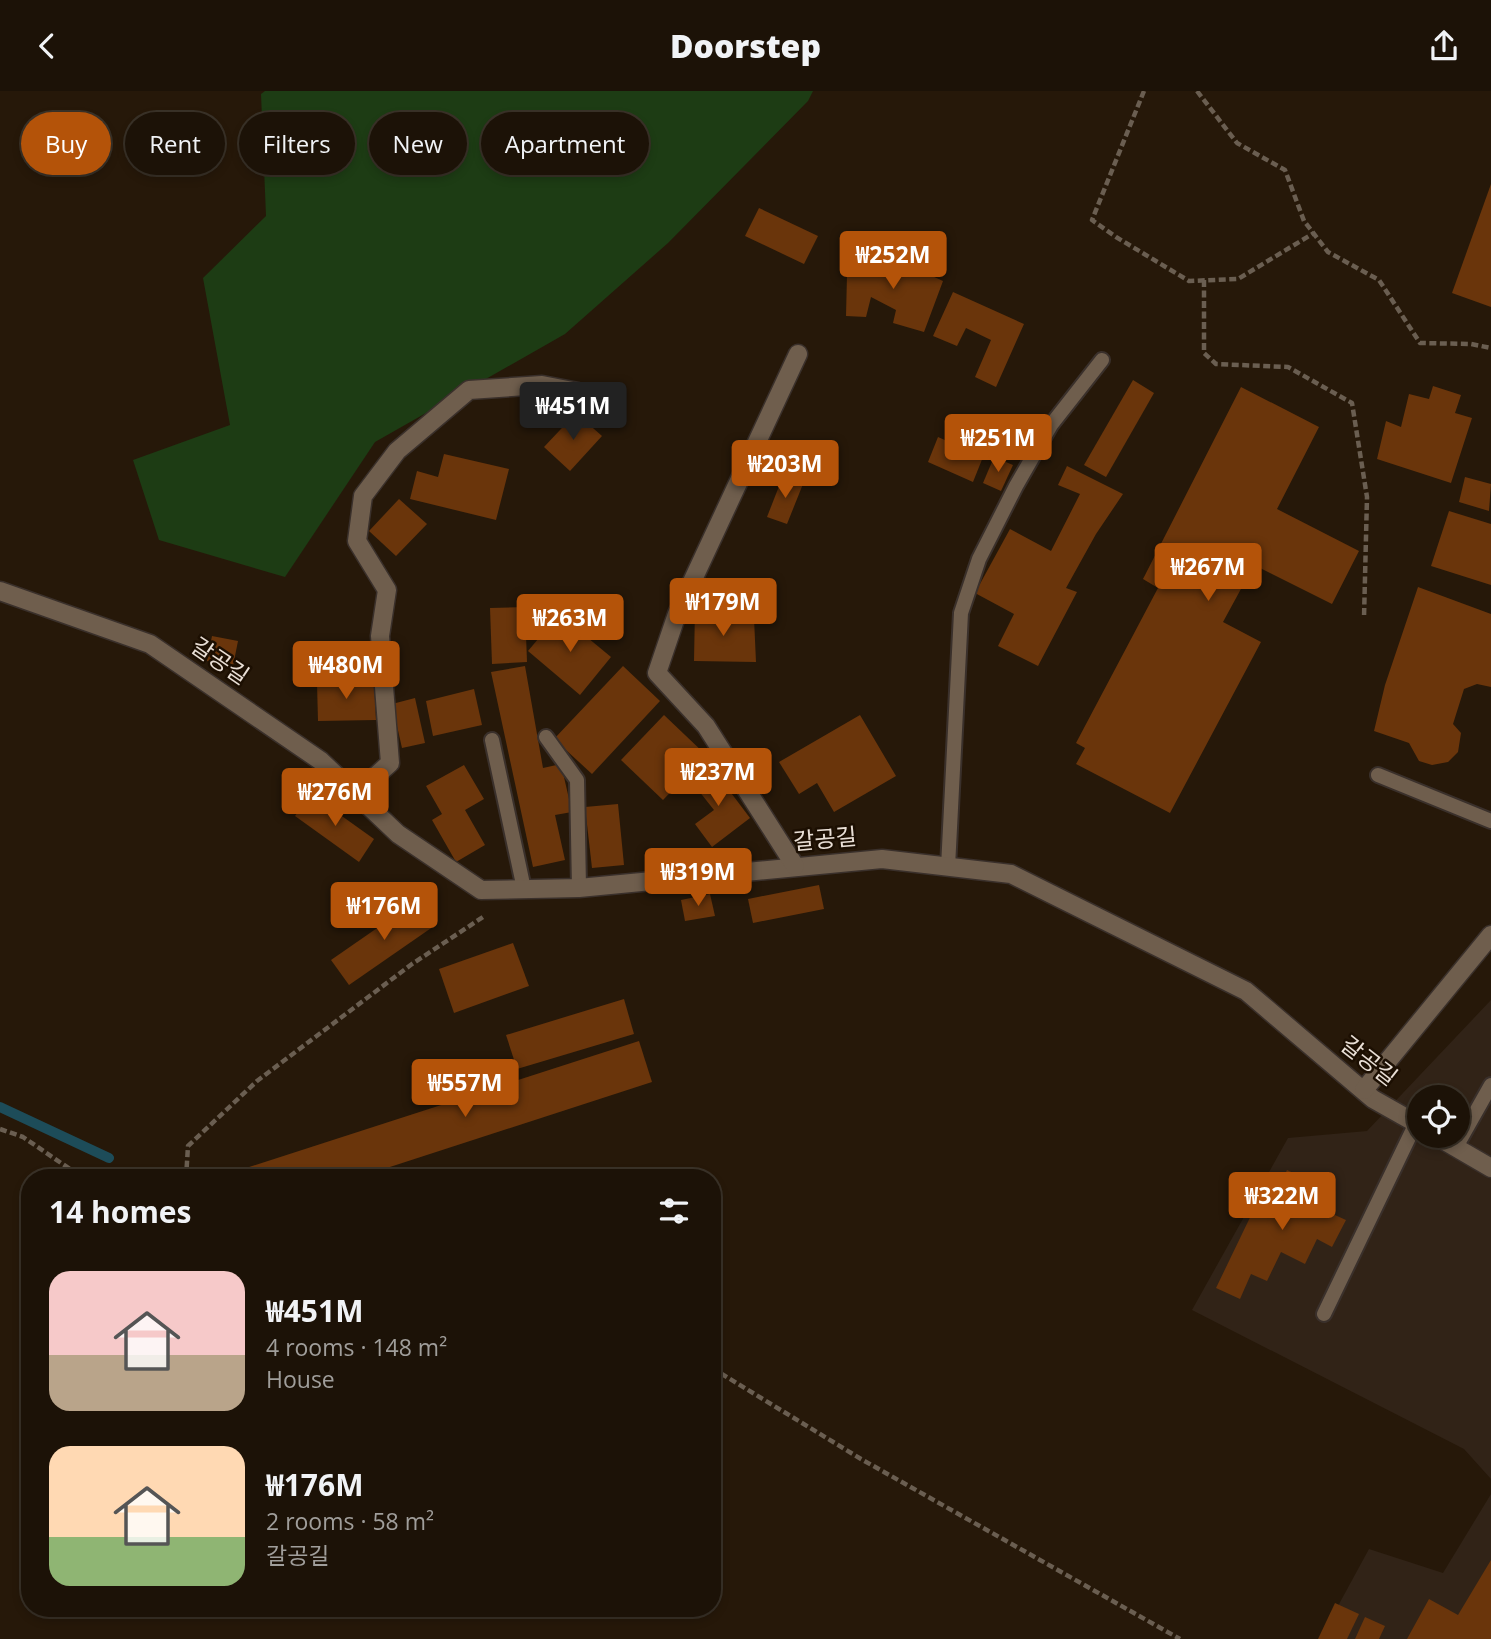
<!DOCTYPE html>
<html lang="en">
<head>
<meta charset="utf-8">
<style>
  body { margin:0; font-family:"Open Sans","Noto Sans KR",sans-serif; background:#251b11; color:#f1f3f6; height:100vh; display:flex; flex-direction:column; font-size:26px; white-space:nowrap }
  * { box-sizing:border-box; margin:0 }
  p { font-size:23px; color:#a09e9b }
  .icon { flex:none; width:38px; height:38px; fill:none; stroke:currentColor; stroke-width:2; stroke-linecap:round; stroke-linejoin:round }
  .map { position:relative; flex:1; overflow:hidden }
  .sheet { position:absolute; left:21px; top:1078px; width:700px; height:448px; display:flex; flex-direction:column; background:#1c1207; border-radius:28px; box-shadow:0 4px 10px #0003,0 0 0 2px #3a3228 }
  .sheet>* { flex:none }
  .guide { position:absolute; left:21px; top:21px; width:700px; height:63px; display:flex; gap:14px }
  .controls { position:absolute; left:1407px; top:994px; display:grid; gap:14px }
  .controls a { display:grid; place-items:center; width:63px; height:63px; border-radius:50%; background:#1c1207; box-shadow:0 4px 10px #0003,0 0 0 2px #3a3228; font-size:35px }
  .price { position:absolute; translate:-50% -60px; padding:0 16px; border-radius:7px; background:#b45309; color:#fff; font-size:23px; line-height:46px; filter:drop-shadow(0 2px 4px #0008) }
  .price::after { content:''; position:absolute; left:50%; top:42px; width:21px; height:16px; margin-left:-10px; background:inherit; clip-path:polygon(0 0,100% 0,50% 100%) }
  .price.current { background:#222; color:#fff }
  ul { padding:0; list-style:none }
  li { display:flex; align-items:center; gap:21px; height:175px; padding:0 28px }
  li span { display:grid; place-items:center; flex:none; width:196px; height:140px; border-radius:21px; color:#555 }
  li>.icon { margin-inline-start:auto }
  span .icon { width:84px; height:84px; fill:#fffc; stroke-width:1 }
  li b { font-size:30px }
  h2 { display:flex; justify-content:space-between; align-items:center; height:84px; padding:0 28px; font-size:30px }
  .chip { padding:0 24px; border-radius:32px; background:#1c1207; box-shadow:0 4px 10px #0003,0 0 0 2px #3a3228; font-size:24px; line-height:63px }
  .chip.current { background:#b45309; color:#fff }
  header { display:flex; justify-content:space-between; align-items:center; height:91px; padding:0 28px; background:#1c1207; font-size:32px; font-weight:800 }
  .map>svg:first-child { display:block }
  .commercial { fill:#312317; fill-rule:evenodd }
  .green { fill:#1d3c14 }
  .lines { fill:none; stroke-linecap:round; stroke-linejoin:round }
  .stream { stroke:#1d4c59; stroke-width:10 }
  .building { fill:#6a350b }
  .service-casing { stroke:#3a302b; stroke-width:18 }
  .minor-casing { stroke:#3a302b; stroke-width:21 }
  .path { stroke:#6a5e51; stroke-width:4.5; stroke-dasharray:7 3.5; stroke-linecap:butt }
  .service { stroke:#6f5e4d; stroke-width:14 }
  .minor { stroke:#6f5e4d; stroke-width:18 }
  .labels { text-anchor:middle; stroke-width:5; stroke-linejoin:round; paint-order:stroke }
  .street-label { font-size:23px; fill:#e9dfd6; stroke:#1c0f02 }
</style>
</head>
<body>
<header><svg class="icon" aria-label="back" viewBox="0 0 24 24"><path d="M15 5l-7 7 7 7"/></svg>Doorstep<svg class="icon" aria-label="share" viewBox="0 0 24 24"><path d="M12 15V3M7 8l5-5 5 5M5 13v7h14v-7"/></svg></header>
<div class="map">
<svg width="1491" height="1548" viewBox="0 0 1491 1548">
  <rect width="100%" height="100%" fill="#261809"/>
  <g class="commercial">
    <path d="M1491,909V1388L1464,1358L1192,1219L1288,1047L1367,1040ZM1419,1006H1458V1045H1419Z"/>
    <path d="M1491,1403V1548H1320L1369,1458L1443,1482Z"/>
  </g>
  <path class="green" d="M265,0H813L808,10L668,152L565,243L375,351L285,486L159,449L133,369L230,334L203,187L266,125L261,3Z"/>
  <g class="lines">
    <path class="stream" d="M0,1016L109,1067"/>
  </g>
  <g class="building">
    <path d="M1491,93V216L1452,202Z"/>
    <path d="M759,117L818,145L804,173L745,145Z"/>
    <path d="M884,163L943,190L924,241L893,232L896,219L871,206L866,226L846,225L847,184L864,182L863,164Z"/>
    <path d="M953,201L1024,233L996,296L975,286L991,249L966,237L957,255L933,245Z"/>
    <path d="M1133,289L1154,302L1106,386L1084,374Z"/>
    <path d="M1433,295L1461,304L1455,322L1472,327L1451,392L1377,368L1386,330L1401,336L1409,303L1429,308Z"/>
    <path d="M1241,296L1319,336L1277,418L1359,460L1332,513L1254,474L1223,531L1261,551L1170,722L1076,673L1085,657L1076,652L1158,497L1143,488Z"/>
    <path d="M576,322L602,345L570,380L544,356Z"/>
    <path d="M938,346L983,366L973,391L928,371Z"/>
    <path d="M444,363L509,378L496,429L410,408L417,380L438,386Z"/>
    <path d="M994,366L1013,374L1001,400L983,392Z"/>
    <path d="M1067,375L1123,403L1096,443L1066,497L1077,501L1038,575L998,555L1014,523L975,502L1010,438L1051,460L1080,403L1058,394Z"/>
    <path d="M783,385L803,393L787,433L767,426Z"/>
    <path d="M1465,386L1491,393L1489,420L1459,411Z"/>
    <path d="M399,408L427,433L396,465L369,440Z"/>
    <path d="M1449,420L1491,433V494L1431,475Z"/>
    <path d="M1418,496L1491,523V596L1477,593L1464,598L1453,633L1461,642L1458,661L1448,671L1432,674L1419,670L1409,652L1374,640L1385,594Z"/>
    <path d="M525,516L527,571L492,573L490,517Z"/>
    <path d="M695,517L721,518L720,527H754L756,571L694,570Z"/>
    <path d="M559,523L611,566L580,604L528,560Z"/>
    <path d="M212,545L238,550L233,575L207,570Z"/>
    <path d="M525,575L543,677L561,673L572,721L555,724L565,769L533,776L491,581Z"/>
    <path d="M623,575L660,610L592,683L554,648Z"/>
    <path d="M374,590L376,629L318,630L317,592Z"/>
    <path d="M474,598L482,634L433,645L426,610Z"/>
    <path d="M415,607L425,652L402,657L392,613Z"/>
    <path d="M664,624L706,664L663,709L621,669Z"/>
    <path d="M860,624L896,685L834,721L817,692L799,703L779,671Z"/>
    <path d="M464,674L484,708L465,719L485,754L456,771L432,729L442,723L426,695Z"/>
    <path d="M710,674L750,727L712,756L695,733L714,719L691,690Z"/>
    <path d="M311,703L374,748L359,771L295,725Z"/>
    <path d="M618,713L624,774L592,777L585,716Z"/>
    <path d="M819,794L824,818L753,832L748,808Z"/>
    <path d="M710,803L715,825L685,830L681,809Z"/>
    <path d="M419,808L437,833L349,894L331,869Z"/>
    <path d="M513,852L529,895L454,922L439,878Z"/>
    <path d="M624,908L634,943L517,978L506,944Z"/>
    <path d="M639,950L652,991L356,1087H246L243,1078Z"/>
    <path d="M1287,1079L1335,1102L1326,1120L1346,1129L1332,1156L1317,1148L1305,1173L1281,1161L1267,1190L1251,1183L1240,1208L1216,1197L1256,1114L1267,1120Z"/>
    <path d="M1491,1469V1548H1407L1429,1508L1458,1524Z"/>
    <path d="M1335,1512L1359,1523L1347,1548H1318Z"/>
    <path d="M1365,1526L1385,1535L1379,1548H1355Z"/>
  </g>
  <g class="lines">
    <defs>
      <g id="service">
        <path d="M546,646L577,689L579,797"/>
        <path d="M492,649L524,798"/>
        <path d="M1378,684L1491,730"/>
        <path d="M948,776L961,522L979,468L1016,395L1051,334L1102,269"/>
        <path d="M1456,1056L1491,994"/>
        <path d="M1324,1223L1416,1032"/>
      </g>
      <g id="minor">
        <path d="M0,500L150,553L321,670L398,743L481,799L579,797L882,768L1011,783L1246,900L1373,1008L1419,1034"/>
        <path d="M356,703L390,672L380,545L387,499L357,450L363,405L397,360L469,299L542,294L578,301"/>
        <path d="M795,775L706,635L657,582L677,523L798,263"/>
        <path d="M1364,999L1491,844"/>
        <path d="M1436,1045L1491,1077"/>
      </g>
    </defs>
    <use href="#service" class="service-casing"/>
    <use href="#minor" class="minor-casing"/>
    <g class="path">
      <path d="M1144,0L1092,129L1116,146L1189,190L1238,188L1314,142"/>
      <path d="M1197,0L1237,52L1285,79L1304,130L1328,161L1379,189L1420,252L1471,253L1491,257"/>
      <path d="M1204,189V262L1216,273L1288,276L1352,312L1367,406L1364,527"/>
      <path d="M0,1038L23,1046L83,1087"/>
      <path d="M186,1087L188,1055L257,990L412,873L483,826"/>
      <path d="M712,1277L861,1368L1180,1548"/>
    </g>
    <use href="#service" class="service"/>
    <use href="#minor" class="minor"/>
  </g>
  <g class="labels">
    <g class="street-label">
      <text transform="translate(220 570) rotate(34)" y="8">갈공길</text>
      <text transform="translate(825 748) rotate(-5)" y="8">갈공길</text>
      <text transform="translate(1369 970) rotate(38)" y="8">갈공길</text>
    </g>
  </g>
</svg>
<div class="controls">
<a><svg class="icon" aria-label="locate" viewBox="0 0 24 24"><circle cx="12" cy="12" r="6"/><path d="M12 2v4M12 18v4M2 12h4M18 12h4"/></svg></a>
</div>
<b class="price" style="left:893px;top:200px">₩252M</b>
<b class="price current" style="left:573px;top:351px">₩451M</b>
<b class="price" style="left:998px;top:383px">₩251M</b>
<b class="price" style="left:785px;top:409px">₩203M</b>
<b class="price" style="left:1208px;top:512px">₩267M</b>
<b class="price" style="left:723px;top:547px">₩179M</b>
<b class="price" style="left:570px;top:563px">₩263M</b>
<b class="price" style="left:346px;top:610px">₩480M</b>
<b class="price" style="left:718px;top:717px">₩237M</b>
<b class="price" style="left:335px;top:737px">₩276M</b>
<b class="price" style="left:698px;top:817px">₩319M</b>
<b class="price" style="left:384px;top:851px">₩176M</b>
<b class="price" style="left:465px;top:1028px">₩557M</b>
<b class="price" style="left:1282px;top:1141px">₩322M</b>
<div class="guide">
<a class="chip current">Buy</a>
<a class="chip">Rent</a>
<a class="chip">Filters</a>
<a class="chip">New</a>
<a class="chip">Apartment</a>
</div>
<section class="sheet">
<h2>14 homes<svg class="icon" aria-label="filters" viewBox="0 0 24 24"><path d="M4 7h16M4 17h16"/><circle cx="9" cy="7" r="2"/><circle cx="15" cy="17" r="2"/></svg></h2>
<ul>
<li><span style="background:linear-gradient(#f6c9c9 60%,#b9a48a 0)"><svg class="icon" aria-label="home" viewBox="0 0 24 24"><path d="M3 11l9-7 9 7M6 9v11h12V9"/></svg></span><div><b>₩451M</b><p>4 rooms · 148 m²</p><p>House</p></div></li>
<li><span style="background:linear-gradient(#ffd9b3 65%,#8fb573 0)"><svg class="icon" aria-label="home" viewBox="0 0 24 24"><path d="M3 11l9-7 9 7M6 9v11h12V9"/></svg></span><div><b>₩176M</b><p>2 rooms · 58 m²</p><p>갈공길</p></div></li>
</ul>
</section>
</div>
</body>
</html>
